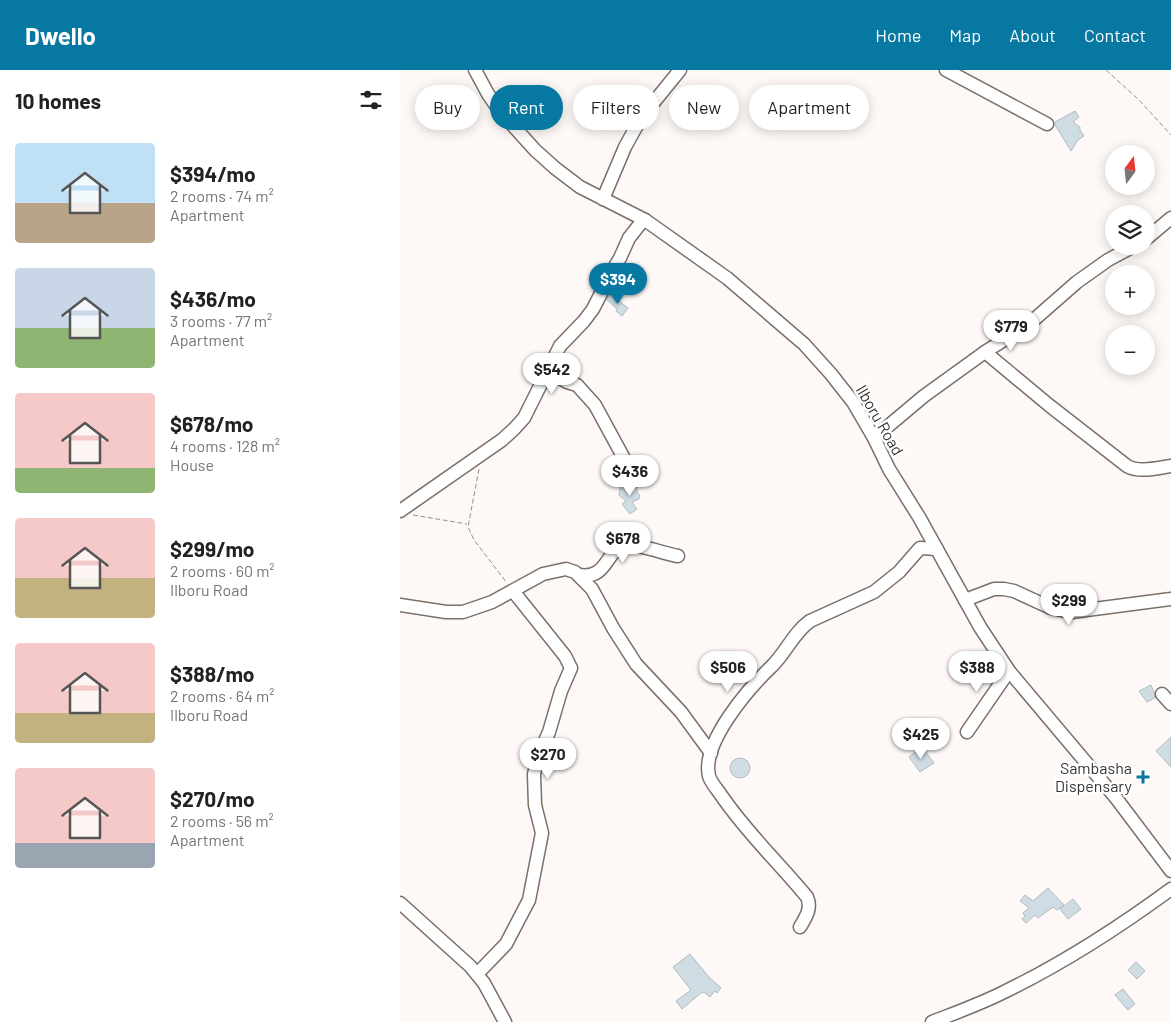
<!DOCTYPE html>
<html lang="en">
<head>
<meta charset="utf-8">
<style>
  body { margin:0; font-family:Barlow,sans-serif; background:#f6f6f6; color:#222; height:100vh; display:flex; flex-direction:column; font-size:19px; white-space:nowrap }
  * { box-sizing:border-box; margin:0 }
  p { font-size:16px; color:#767676 }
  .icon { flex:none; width:28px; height:28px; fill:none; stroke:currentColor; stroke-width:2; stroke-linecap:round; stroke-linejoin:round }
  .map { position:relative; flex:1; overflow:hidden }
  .drawer { display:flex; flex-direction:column; background:#fff; width:400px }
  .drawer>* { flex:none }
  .guide { position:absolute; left:15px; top:15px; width:475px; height:45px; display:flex; gap:10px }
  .needle { width:32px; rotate:15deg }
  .buttons { position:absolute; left:705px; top:75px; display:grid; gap:10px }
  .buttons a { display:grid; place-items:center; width:50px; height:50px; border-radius:50%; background:#fff; box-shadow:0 2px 12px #0003; font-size:25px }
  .price { position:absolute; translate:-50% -42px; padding:0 11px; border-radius:18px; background:#fff; color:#222; font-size:16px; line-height:32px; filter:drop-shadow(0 1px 2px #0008) }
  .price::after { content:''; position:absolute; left:50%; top:30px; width:15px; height:11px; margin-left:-8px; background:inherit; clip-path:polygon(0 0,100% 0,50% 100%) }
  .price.on { background:#0678a1; color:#fff }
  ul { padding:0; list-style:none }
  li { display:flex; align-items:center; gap:15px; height:125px; padding:0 15px }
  li span { display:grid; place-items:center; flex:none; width:140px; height:100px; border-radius:5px; color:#555 }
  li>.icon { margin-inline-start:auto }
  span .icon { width:60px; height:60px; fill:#fffc; stroke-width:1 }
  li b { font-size:21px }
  h2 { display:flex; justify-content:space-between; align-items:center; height:60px; padding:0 15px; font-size:21px }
  .tag { padding:0 18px; border-radius:22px; background:#fff; box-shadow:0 2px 12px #0003; font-size:18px; line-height:45px }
  .tag.on { background:#0678a1; color:#fff }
  header { display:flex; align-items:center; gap:30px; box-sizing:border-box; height:70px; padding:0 25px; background:#0678a1; color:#fff }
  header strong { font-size:24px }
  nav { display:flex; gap:28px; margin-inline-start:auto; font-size:18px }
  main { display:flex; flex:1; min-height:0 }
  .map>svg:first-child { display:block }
  .building { fill:#cfdce3; stroke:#afbcc3 }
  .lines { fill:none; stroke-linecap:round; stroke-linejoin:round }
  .minor-casing { stroke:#7a7068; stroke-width:15 }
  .path { stroke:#96918e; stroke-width:1; stroke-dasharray:5 2.5; stroke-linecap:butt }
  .minor { stroke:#fff; stroke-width:12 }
  .poi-dot { fill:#0678a1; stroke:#fff; stroke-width:2 }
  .labels { text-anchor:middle; stroke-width:5; stroke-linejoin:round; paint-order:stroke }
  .street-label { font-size:16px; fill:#383430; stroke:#fff }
  .poi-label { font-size:16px; fill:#383430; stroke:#fff; text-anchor:end }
</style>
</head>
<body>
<header>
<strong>Dwello</strong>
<nav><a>Home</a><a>Map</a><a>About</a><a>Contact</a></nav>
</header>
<main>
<section class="drawer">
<h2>10 homes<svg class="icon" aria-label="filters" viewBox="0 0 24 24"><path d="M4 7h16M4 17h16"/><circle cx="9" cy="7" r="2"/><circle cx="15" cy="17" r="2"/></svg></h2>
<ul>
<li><span style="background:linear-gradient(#bfe0f5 60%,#b9a48a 0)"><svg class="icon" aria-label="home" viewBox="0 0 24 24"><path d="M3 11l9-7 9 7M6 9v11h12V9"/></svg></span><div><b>$394/mo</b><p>2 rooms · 74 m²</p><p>Apartment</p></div></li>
<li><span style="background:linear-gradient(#c9d6e8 60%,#8fb573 0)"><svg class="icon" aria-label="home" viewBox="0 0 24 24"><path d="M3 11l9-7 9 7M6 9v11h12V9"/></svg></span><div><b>$436/mo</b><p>3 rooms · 77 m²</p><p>Apartment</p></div></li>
<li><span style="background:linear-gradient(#f6c9c9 75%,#8fb573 0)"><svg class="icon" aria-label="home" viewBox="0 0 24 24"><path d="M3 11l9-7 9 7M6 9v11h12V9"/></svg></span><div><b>$678/mo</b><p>4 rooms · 128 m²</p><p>House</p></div></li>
<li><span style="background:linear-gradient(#f6c9c9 60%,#c2b280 0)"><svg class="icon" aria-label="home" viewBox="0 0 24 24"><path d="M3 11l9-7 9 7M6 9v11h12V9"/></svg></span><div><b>$299/mo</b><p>2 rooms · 60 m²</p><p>Ilboru Road</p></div></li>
<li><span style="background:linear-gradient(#f6c9c9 70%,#c2b280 0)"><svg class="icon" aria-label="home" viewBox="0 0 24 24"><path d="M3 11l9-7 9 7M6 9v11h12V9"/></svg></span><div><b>$388/mo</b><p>2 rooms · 64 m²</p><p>Ilboru Road</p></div></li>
<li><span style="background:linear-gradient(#f6c9c9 75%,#9aa5b1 0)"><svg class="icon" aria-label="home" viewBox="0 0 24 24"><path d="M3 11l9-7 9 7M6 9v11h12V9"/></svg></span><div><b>$270/mo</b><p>2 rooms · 56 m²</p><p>Apartment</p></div></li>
</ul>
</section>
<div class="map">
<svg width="771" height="952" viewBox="0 0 771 952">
  <rect width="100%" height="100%" fill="#fef9f6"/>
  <g class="building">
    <path d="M675,41L679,47L673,52L680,57V60L684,66L678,70L671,81L655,55V52Z"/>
    <path d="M210,224L228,238L222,246L216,241L217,239L207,230Z"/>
    <path d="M221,413L225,420L231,413H235L237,415V422L240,426L239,429L232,432L237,439L230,444L222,434L226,431L219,425Z"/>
    <path d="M751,615L754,622L755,628L747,632L739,621Z"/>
    <path d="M771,667V697L756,681Z"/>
    <path d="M522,677L534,693L520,702L509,687Z"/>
    <circle cx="340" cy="698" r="10"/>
    <path d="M648,818L664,835L657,840L653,837L638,848L635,845L626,853L622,849L625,846L623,843L629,838L620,831L625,825L633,831Z"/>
    <path d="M673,829L681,839L668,849L660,839Z"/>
    <path d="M290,884L309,907L321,918L317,923L315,921L310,927L304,922L301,923L282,939L276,931L291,920L273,897Z"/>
    <path d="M736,892L745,901L737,909L728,900Z"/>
    <path d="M723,919L735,934L728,940L715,925Z"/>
  </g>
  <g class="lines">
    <defs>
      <g id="minor">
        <path d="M75,0L88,24L99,40L135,80L155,98L180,117L245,150L327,208L404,274L431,304L453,332L474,368L489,399L519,447L580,557L609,601L716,728L771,801"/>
        <path d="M546,0L647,54"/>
        <path d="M203,129L225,77L241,48L280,0"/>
        <path d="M746,169L771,148"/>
        <path d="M585,282L650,336L727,396C739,403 757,398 771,396"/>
        <path d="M147,300L167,312L177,315L195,335L233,405"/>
        <path d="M474,368L524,326L585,282L629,254L677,212L708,190L734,176"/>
        <path d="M0,441L102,370L114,359L124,348L160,276L184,251L193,239L214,198L220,188L229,168L240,154L245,150"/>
        <path d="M179,505C208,510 206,479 225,475C235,473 266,484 278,486"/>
        <path d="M565,530L594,519H604L614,521L651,538L671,542L771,529"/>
        <path d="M0,535L46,542H63L92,532L143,504L166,499L175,502L192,519L213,558L236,594L281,642L311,683"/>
        <path d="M762,624L771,634"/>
        <path d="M567,662L609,601"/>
        <path d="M0,833L70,896L84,913L105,952"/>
        <path d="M400,857C406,847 412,838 407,827C379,793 346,762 321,725C317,719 311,713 309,706C301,673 349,618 371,597C386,583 393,563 410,551L474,522L499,502L520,478L537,479"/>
        <path d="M77,904L106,874L129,830L142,763L135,735L134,704L140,682L149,662L161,621L171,598L165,586L113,521"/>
        <path d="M532,952C555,943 580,934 602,923C662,894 718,858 771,819"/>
      </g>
    </defs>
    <use href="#minor" class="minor-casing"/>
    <g class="path">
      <path d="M706,0L739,30L771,65"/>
      <path d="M79,399L68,457L74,470L107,513"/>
      <path d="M13,445L67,454"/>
    </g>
    <use href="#minor" class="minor"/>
  </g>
  <path class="poi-dot" d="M740.5 699.5h5v5h5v5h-5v5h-5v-5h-5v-5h5z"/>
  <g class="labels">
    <g class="street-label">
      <text transform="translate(480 350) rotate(60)" y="6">Ilboru Road</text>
    </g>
    <g class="poi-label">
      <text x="732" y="704">Sambasha<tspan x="732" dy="18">Dispensary</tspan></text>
    </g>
  </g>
</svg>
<div class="buttons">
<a><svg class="needle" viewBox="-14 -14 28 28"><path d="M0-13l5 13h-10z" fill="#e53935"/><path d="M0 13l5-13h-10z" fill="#767676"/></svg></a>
<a><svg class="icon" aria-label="layers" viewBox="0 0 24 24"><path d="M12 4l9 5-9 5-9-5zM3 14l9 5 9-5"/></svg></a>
<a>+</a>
<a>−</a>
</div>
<b class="price on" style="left:218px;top:235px">$394</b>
<b class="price" style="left:611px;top:282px">$779</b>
<b class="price" style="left:152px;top:325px">$542</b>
<b class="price" style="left:230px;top:427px">$436</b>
<b class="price" style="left:223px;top:494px">$678</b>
<b class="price" style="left:669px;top:556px">$299</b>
<b class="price" style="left:328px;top:623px">$506</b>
<b class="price" style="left:577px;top:623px">$388</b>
<b class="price" style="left:521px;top:690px">$425</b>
<b class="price" style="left:148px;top:710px">$270</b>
<div class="guide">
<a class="tag">Buy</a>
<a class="tag on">Rent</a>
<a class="tag">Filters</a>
<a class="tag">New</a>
<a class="tag">Apartment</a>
</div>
</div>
</main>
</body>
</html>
